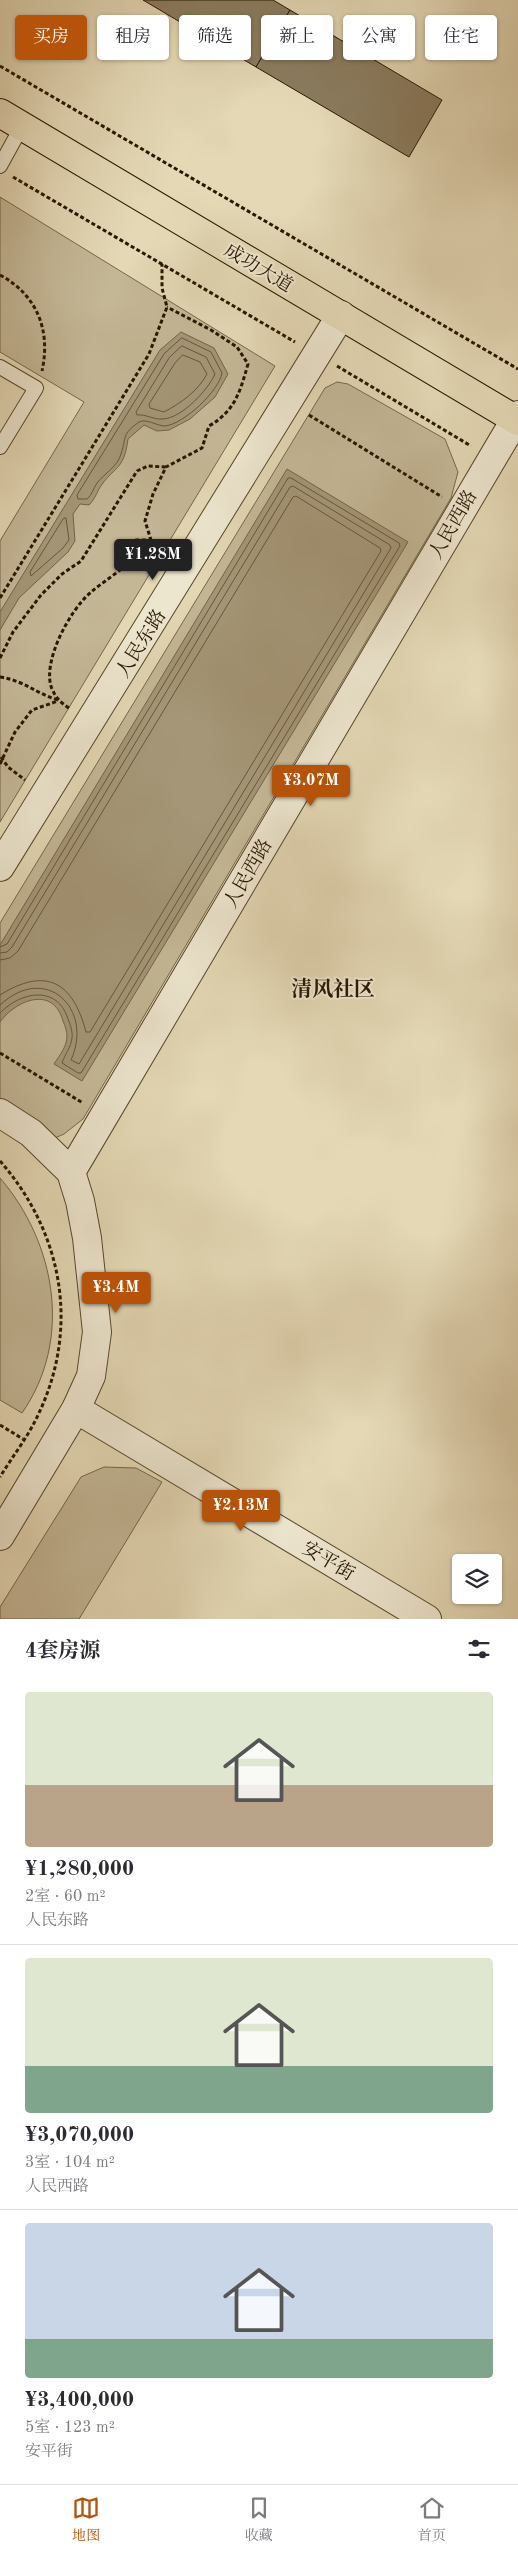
<!DOCTYPE html>
<html lang="zh">
<head>
<meta charset="utf-8">
<style>
  body { margin:0; font-family:"Old Standard TT","Noto Serif SC",serif; background:#f2f2f3; color:#2b2b33; height:100vh; display:flex; flex-direction:column; font-size:19px; white-space:nowrap }
  * { box-sizing:border-box; margin:0 }
  p { font-size:16px; color:#7c7c81 }
  .icon { flex:none; width:28px; height:28px; fill:none; stroke:currentColor; stroke-width:2; stroke-linecap:round; stroke-linejoin:round }
  .map { position:relative; height:1619px; overflow:hidden }
  .drawer { display:flex; flex-direction:column; background:#fff; flex:1 }
  .drawer>* { flex:none }
  .top-card { position:absolute; left:15px; top:15px; width:489px; height:45px; display:flex; gap:10px }
  .buttons { position:absolute; left:452px; top:1554px; display:grid; gap:10px }
  .buttons a { display:grid; place-items:center; width:50px; height:50px; border-radius:5px; background:#fff; box-shadow:0 1px 4px #0004; font-size:25px }
  .price { position:absolute; translate:-50% -42px; padding:0 11px; border-radius:5px; background:#b45309; color:#fff; font-size:16px; line-height:32px; filter:drop-shadow(0 1px 2px #0008) }
  .price::after { content:''; position:absolute; left:50%; top:30px; width:15px; height:11px; margin-left:-8px; background:inherit; clip-path:polygon(0 0,100% 0,50% 100%) }
  .price.active { background:#222; color:#fff }
  ul { padding:0; list-style:none }
  li { display:grid; align-content:center; gap:10px; height:265px; padding:0 25px }
  li+li { border-top:1px solid #e1e1e2 }
  li span { display:grid; place-items:center; height:155px; border-radius:5px; color:#555 }
  li>.icon { margin-inline-start:auto }
  span .icon { width:90px; height:90px; fill:#fffc; stroke-width:1 }
  li b { font-size:21px }
  h2 { display:flex; justify-content:space-between; align-items:center; height:60px; padding:0 25px; font-size:21px }
  .chip { padding:0 18px; border-radius:5px; background:#fff; box-shadow:0 1px 4px #0004; font-size:18px; line-height:45px }
  .chip.active { background:#b45309; color:#fff }
  .tabs { display:flex; justify-content:space-around; align-items:center; height:70px; border-top:1px solid #e1e1e2; background:#fff; font-size:14px; color:#7c7c81 }
  .tabs a { display:grid; justify-items:center; gap:2px }
  .tabs .active { color:#b45309 }
  .map>svg:first-child { display:block }
  .green { fill:#c4b796; stroke:#76664b }
  .water { fill:#a49677; stroke:#726347 }
  .lines { fill:none; stroke-linecap:round; stroke-linejoin:round }
  .shore { stroke:#66563c; stroke-width:1 }
  .building { fill:#8a7b5e; stroke:#281600 }
  .service-casing { stroke:#57462d; stroke-width:16 }
  .minor-casing { stroke:#57462d; stroke-width:30 }
  .primary-casing { stroke:#281600; stroke-width:30 }
  .path { stroke:#281600; stroke-width:3; stroke-dasharray:4 2.5; stroke-linecap:butt }
  .service { stroke:#ede6cf; stroke-width:14 }
  .minor { stroke:#ede6cf; stroke-width:28 }
  .primary { stroke:#e4d8b5; stroke-width:28 }
  .labels { text-anchor:middle; stroke-width:4; stroke-linejoin:round; paint-order:stroke }
  .street-label { font-size:19px; fill:#281600; stroke:#ede6cf }
  .quarter-label { font-size:21px; font-weight:bold; fill:#281600; stroke:#ede6cf }
</style>
</head>
<body>
<div class="map">
<svg width="518" height="1619" viewBox="0 0 518 1619">
  <rect width="100%" height="100%" fill="#e4d8b5"/>
  <filter id="stains"><feTurbulence type="fractalNoise" baseFrequency=".004" numOctaves="4"/><feColorMatrix values="0 0 0 0 .2 0 0 0 0 .09 0 0 0 0 .02 0 0 0 .5 -.17"/></filter>
  <radialGradient id="worn" r=".72"><stop offset=".6" stop-color="#630" stop-opacity="0"/><stop offset="1" stop-color="#630" stop-opacity=".3"/></radialGradient>
  <g class="green">
    <path d="M0,197L275,366L0,822V541L84,402L0,352Z"/>
    <path d="M337,382L348,384L445,439L458,472L451,498L83,1119L64,1134L55,1138L0,1104V923L325,388Z"/>
    <path d="M0,1178C56,1243 73,1340 22,1413L0,1400Z"/>
    <path d="M104,1467L136,1468L162,1482L79,1619H0V1607L81,1477Z"/>
  </g>
  <g class="water">
    <path d="M181,332L214,348L228,374L215,397L190,419L169,430L157,431L144,425L128,439C124,472 113,466 99,489C96,495 94,500 89,505L80,504L73,514L75,541L68,552L19,598L0,630V612L160,350Z"/>
    <path d="M287,469L408,542L82,1081L54,1064C59,1056 67,1047 67,1036C67,1032 65,1025 63,1021C53,985 16,1000 0,1022V945Z"/>
  </g>
  <g class="lines">
    <g class="shore">
      <path d="M182,338L211,352L222,373C219,391 184,424 165,426C157,426 146,418 139,422C121,435 127,436 121,454C118,466 104,474 97,483C93,489 92,495 87,499H78L77,495L164,354Z"/>
      <path d="M182,346L206,357L215,374C208,390 182,418 163,419C154,420 146,414 137,415L136,412L169,358Z"/>
      <path d="M183,355L200,362L207,374C198,391 181,403 164,412L150,408L149,404L175,363Z"/>
      <path d="M66,518L69,540L63,548L31,576L30,572L63,519Z"/>
      <path d="M0,947L7,944L288,478H291L399,543L400,546L81,1073H78L62,1063C65,1054 71,1047 72,1038C73,1032 70,1024 68,1019C57,984 20,992 0,1013"/>
      <path d="M0,953L7,952L12,947L290,487L293,486L390,545L391,548L79,1064L71,1060C94,1009 46,962 0,1005"/>
      <path d="M0,960L10,958L18,951L293,497L296,496L380,548L381,551L90,1032H86C73,982 46,966 0,995"/>
    </g>
  </g>
  <g class="building">
    <path d="M143,0H273L290,10L256,67Z"/>
    <path d="M290,10L442,100L409,157L256,67Z"/>
  </g>
  <g class="lines">
    <defs>
      <g id="service">
        <path d="M0,166L22,126"/>
        <path d="M0,367L36,388L0,447"/>
      </g>
      <g id="minor">
        <path d="M0,867L341,315"/>
        <path d="M0,1113L31,1133L71,1172L80,1201L87,1238L97,1332L91,1376L76,1409L0,1536"/>
        <path d="M71,1172L518,415"/>
        <path d="M76,1409L427,1619"/>
      </g>
      <path id="primary" d="M0,113L518,421"/>
    </defs>
    <use href="#service" class="service-casing"/>
    <use href="#minor" class="minor-casing"/>
    <use href="#primary" class="primary-casing"/>
    <g class="path">
      <path d="M0,66L518,369"/>
      <path d="M13,177L295,342"/>
      <path d="M0,275C37,295 51,330 42,371"/>
      <path d="M337,366L471,446"/>
      <path d="M309,415L442,497"/>
      <path d="M162,557L151,540L145,521L153,494L166,467L202,448L209,426C235,411 240,392 248,364L237,347L211,330L167,307"/>
      <path d="M0,598L149,354L167,307L162,288V264"/>
      <path d="M0,658L13,632L41,595L62,574L81,561L137,471L148,466L166,467"/>
      <path d="M0,677C25,681 35,693 58,700"/>
      <path d="M69,708C61,703 56,698 52,689C41,663 70,610 90,593C99,585 110,578 120,570L123,550L133,540H151"/>
      <path d="M1,757L8,767L25,780"/>
      <path d="M0,764L15,732L32,710L58,701"/>
      <path d="M0,1053L83,1103"/>
      <path d="M0,1161C63,1233 80,1328 38,1415C28,1437 12,1457 0,1477"/>
      <path d="M0,1425L23,1439"/>
    </g>
    <use href="#service" class="service"/>
    <use href="#minor" class="minor"/>
    <use href="#primary" class="primary"/>
  </g>
  <g class="labels">
    <g class="street-label">
      <text transform="translate(259 267) rotate(31)" y="7">成功大道</text>
      <text transform="translate(452 524) rotate(-60)" y="7">人民西路</text>
      <text transform="translate(140 643) rotate(-58)" y="7">人民东路</text>
      <text transform="translate(247 873) rotate(-60)" y="7">人民西路</text>
      <text transform="translate(329 1560) rotate(31)" y="7">安平街</text>
    </g>
    <g class="quarter-label">
      <text x="333" y="996">清风社区</text>
    </g>
  </g>
  <rect width="100%" height="100%" filter="url(#stains)"/>
  <rect width="100%" height="100%" fill="url(#worn)"/>
</svg>
<div class="buttons">
<a><svg class="icon" aria-label="layers" viewBox="0 0 24 24"><path d="M12 4l9 5-9 5-9-5zM3 14l9 5 9-5"/></svg></a>
</div>
<b class="price active" style="left:153px;top:581px">¥1.28M</b>
<b class="price" style="left:311px;top:807px">¥3.07M</b>
<b class="price" style="left:116px;top:1314px">¥3.4M</b>
<b class="price" style="left:241px;top:1532px">¥2.13M</b>
<div class="top-card">
<a class="chip active">买房</a>
<a class="chip">租房</a>
<a class="chip">筛选</a>
<a class="chip">新上</a>
<a class="chip">公寓</a>
<a class="chip">住宅</a>
</div>
</div>
<section class="drawer">
<h2>4套房源<svg class="icon" aria-label="filters" viewBox="0 0 24 24"><path d="M4 7h16M4 17h16"/><circle cx="9" cy="7" r="2"/><circle cx="15" cy="17" r="2"/></svg></h2>
<ul>
<li><span style="background:linear-gradient(#dfe7d0 60%,#b9a48a 0)"><svg class="icon" aria-label="home" viewBox="0 0 24 24"><path d="M3 11l9-7 9 7M6 9v11h12V9"/></svg></span><div><b>¥1,280,000</b><p>2室 · 60 m²</p><p>人民东路</p></div></li>
<li><span style="background:linear-gradient(#dfe7d0 70%,#7fa58c 0)"><svg class="icon" aria-label="home" viewBox="0 0 24 24"><path d="M3 11l9-7 9 7M6 9v11h12V9"/></svg></span><div><b>¥3,070,000</b><p>3室 · 104 m²</p><p>人民西路</p></div></li>
<li><span style="background:linear-gradient(#c9d6e8 75%,#7fa58c 0)"><svg class="icon" aria-label="home" viewBox="0 0 24 24"><path d="M3 11l9-7 9 7M6 9v11h12V9"/></svg></span><div><b>¥3,400,000</b><p>5室 · 123 m²</p><p>安平街</p></div></li>
</ul>
</section>
<nav class="tabs">
<a class="active"><svg class="icon" aria-label="map" viewBox="0 0 24 24"><path d="M3 6l6-2 6 2 6-2v14l-6 2-6-2-6 2zM9 4v14M15 6v14"/></svg>地图</a>
<a><svg class="icon" aria-label="saved" viewBox="0 0 24 24"><path d="M7 4h10v16l-5-4-5 4z"/></svg>收藏</a>
<a><svg class="icon" aria-label="home" viewBox="0 0 24 24"><path d="M3 11l9-7 9 7M6 9v11h12V9"/></svg>首页</a>
</nav>
</body>
</html>
